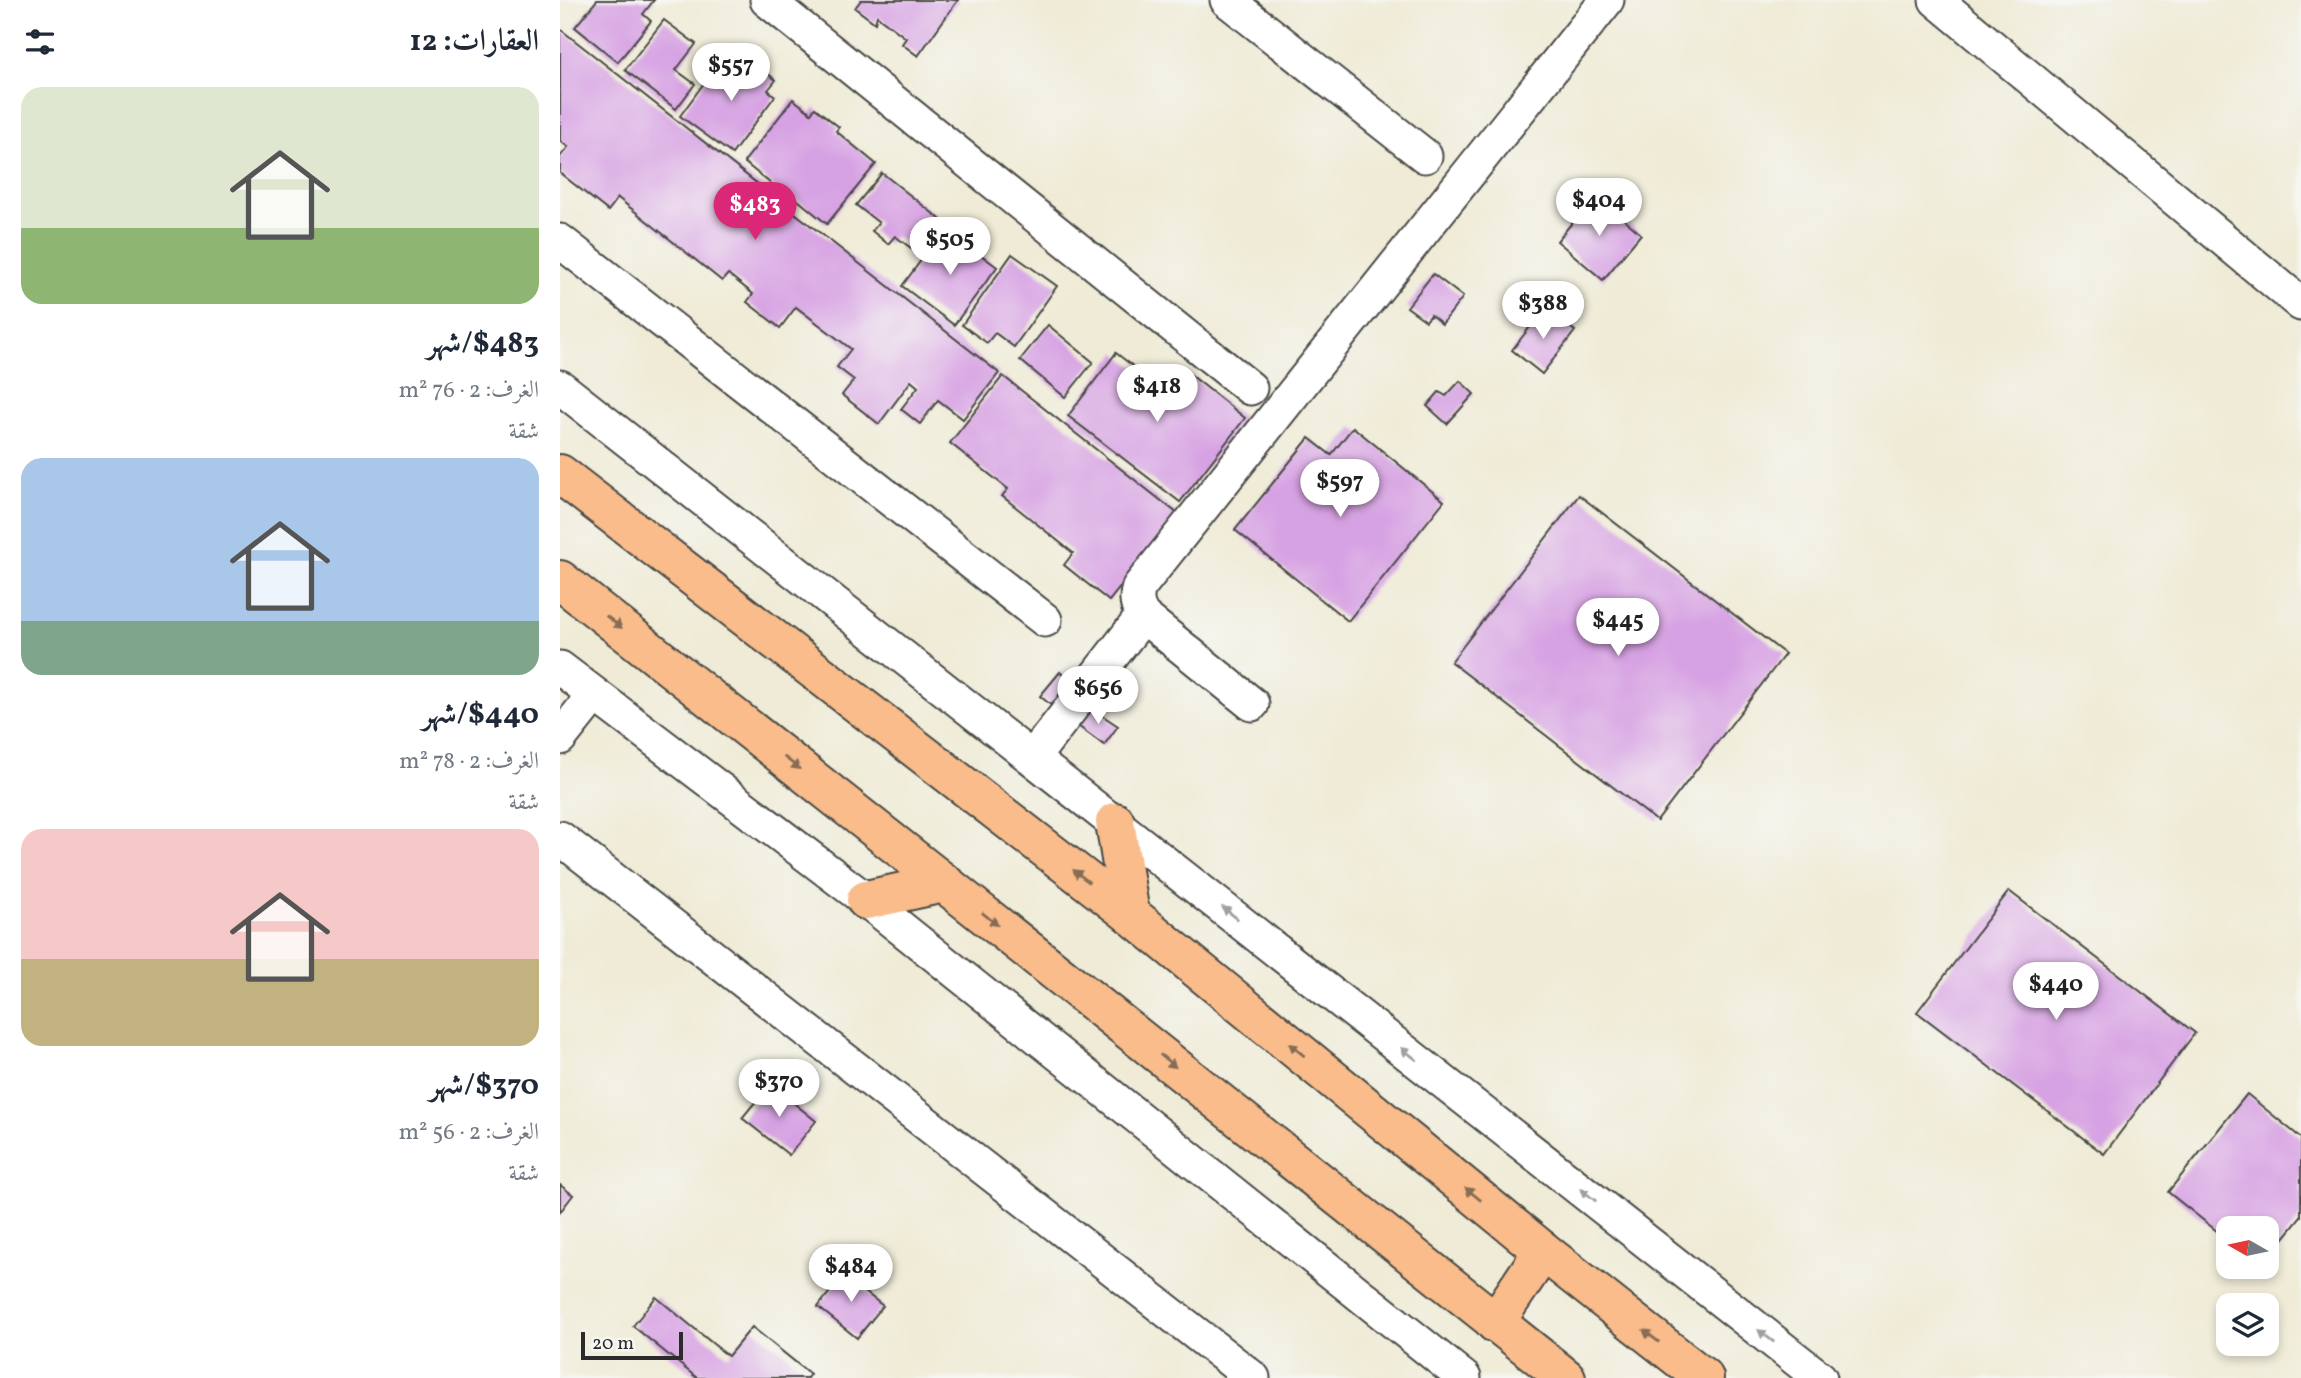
<!DOCTYPE html>
<html lang="ar">
<head>
<meta charset="utf-8">
<style>
  body { margin:0; font-family:Vollkorn,Amiri,serif; background:#f6f6f7; color:#1f2937; direction:rtl; height:100vh; display:flex; flex-direction:column; font-size:26px; white-space:nowrap }
  * { box-sizing:border-box; margin:0 }
  p { font-size:23px; color:#747a83 }
  .icon { flex:none; width:38px; height:38px; fill:none; stroke:currentColor; stroke-width:2; stroke-linecap:round; stroke-linejoin:round }
  .map { position:relative; flex:1; overflow:hidden; direction:ltr }
  .sheet { display:flex; flex-direction:column; background:#fff; width:560px }
  .sheet>* { flex:none }
  .needle { width:46px; rotate:279deg }
  .controls { position:absolute; left:1656px; top:1216px; display:grid; gap:14px }
  .controls a { display:grid; place-items:center; width:63px; height:63px; border-radius:14px; background:#fff; box-shadow:0 4px 10px #0003; font-size:35px }
  .scale { position:absolute; left:21px; bottom:18px; width:102px; box-sizing:border-box; padding-left:7px; border:4px solid #2b2b2b; border-top:0; font-size:19px; line-height:24px; white-space:nowrap; color:#2b2b2b; -webkit-text-stroke:5px #f6f6f2; paint-order:stroke }
  .price { position:absolute; translate:-50% -60px; padding:0 16px; border-radius:24px; background:#fff; color:#222; font-size:23px; line-height:46px; filter:drop-shadow(0 2px 4px #0008) }
  .price::after { content:''; position:absolute; left:50%; top:42px; width:21px; height:16px; margin-left:-10px; background:inherit; clip-path:polygon(0 0,100% 0,50% 100%) }
  .price.active { background:#db2777; color:#fff }
  ul { padding:0; list-style:none }
  li { display:grid; align-content:center; gap:14px; height:371px; padding:0 21px }
  li span { display:grid; place-items:center; height:217px; border-radius:21px; color:#555 }
  li>.icon { margin-inline-start:auto }
  span .icon { width:126px; height:126px; fill:#fffc; stroke-width:1 }
  li b { font-size:30px }
  h2 { display:flex; justify-content:space-between; align-items:center; height:84px; padding:0 21px; font-size:30px }
  main { display:flex; flex:1; min-height:0 }
  .map>svg:first-child { display:block }
  .building { fill:#d7a2e3 }
  .lines { fill:none; stroke-linecap:round; stroke-linejoin:round }
  .minor-casing { stroke:#484845; stroke-width:37 }
  .major-casing { stroke:#484845; stroke-width:42 }
  .minor { stroke:#fff; stroke-width:33 }
  .major { stroke:#f9bc8a; stroke-width:38 }
  .oneway { fill:#886c56 }
  .oneway2 { fill:#a0a0a0 }
</style>
</head>
<body>
<main>
<div class="map">
<svg width="1741" height="1378" viewBox="0 0 1741 1378">
  <rect width="100%" height="100%" fill="#f6f6f2"/>
  <filter id="ink" filterUnits="userSpaceOnUse"><feTurbulence type="fractalNoise" baseFrequency=".0143" numOctaves="2"/><feDisplacementMap in="SourceGraphic" scale="14" xChannelSelector="R" yChannelSelector="G"/><feConvolveMatrix kernelMatrix="1 2 1 2 8 2 1 2 1" color-interpolation-filters="sRGB"/></filter>
  <filter id="wash" filterUnits="userSpaceOnUse"><feTurbulence type="fractalNoise" baseFrequency=".00686" numOctaves="4" result="noise"/><feDisplacementMap in="SourceGraphic" scale="28" xChannelSelector="R" yChannelSelector="G"/><feGaussianBlur stdDeviation="1.57" result="paint"/><feColorMatrix in="noise" values="0 0 0 0 0 0 0 0 0 0 0 0 0 0 0 0 0 1.4 0 .05"/><feComposite in="paint" operator="in"/></filter>
  <g filter="url(#wash)">
    <rect width="100%" height="100%" fill="#efebd6"/>
    <g id="blocks">
      <g class="building">
        <path d="M37,0H94L83,14L91,21L58,62L15,27Z"/>
        <path d="M301,0H398L358,56L342,44L346,38L317,16L315,23L295,8Z"/>
        <path d="M104,20L136,44L116,70L135,84L116,109L65,70Z"/>
        <path d="M0,29L439,373L403,419L378,400L360,424L341,409L358,387L351,381L319,424L282,395L294,380L277,367L291,349L236,307L220,328L187,302L193,294L168,274L162,281L58,198L48,211L0,173V157L8,147L0,141Z"/>
        <path d="M183,55L216,80L208,90L215,96L172,154L120,116L158,64L170,73Z"/>
        <path d="M233,99L251,113L255,108L279,127L276,131L316,164L267,224L227,191L226,196L184,162Z"/>
        <path d="M322,173L380,219L355,251L335,236L328,244L312,231L319,223L296,205Z"/>
        <path d="M1035,195L1081,234L1043,280L997,241Z"/>
        <path d="M385,228L437,267L394,325L342,286Z"/>
        <path d="M452,254L497,286L454,347L435,333L427,343L402,325Z"/>
        <path d="M873,274L903,297L882,324L871,315L866,321L847,307Z"/>
        <path d="M985,308L1015,331L982,374L952,350Z"/>
        <path d="M488,325L533,362L505,397L460,360Z"/>
        <path d="M556,353L609,394L627,372L685,418L620,502L508,416Z"/>
        <path d="M443,376L618,514L549,601L504,565L513,553L442,496L448,489L390,443Z"/>
        <path d="M900,381L914,394L887,424L867,406L879,392L886,396Z"/>
        <path d="M793,427L884,501L788,621L675,530L749,438L771,455Z"/>
        <path d="M1019,495L1225,654L1097,821L891,662Z"/>
        <path d="M500,672L517,685L497,710L480,696Z"/>
        <path d="M531,708L558,726L544,745L518,726Z"/>
        <path d="M1449,891L1635,1033L1544,1154L1357,1012Z"/>
        <path d="M210,1084L256,1121L229,1155L182,1118Z"/>
        <path d="M1687,1094L1741,1138V1217L1706,1260V1228H1668V1240L1608,1192Z"/>
        <path d="M0,1185L13,1195L0,1212Z"/>
        <path d="M289,1267L305,1280L300,1288L323,1306L297,1338L258,1307Z"/>
        <path d="M96,1297L168,1356L192,1327L250,1374L247,1378H137L73,1326Z"/>
      </g>
    </g>
  </g>
  <g filter="url(#ink)">
    <use href="#blocks" fill-opacity="0" stroke="#484845" stroke-width="2"/>
    <g class="lines">
      <defs>
        <g id="minor">
          <path d="M207,0L690,388"/>
          <path d="M667,0L865,156"/>
          <path d="M1376,0L1741,304"/>
          <path d="M0,241L485,620"/>
          <path d="M0,387L1260,1378"/>
          <path d="M0,668L306,900L904,1378"/>
          <path d="M692,704L583,616C577,606 575,599 579,587L1047,0"/>
          <path d="M0,738L34,695"/>
          <path d="M473,757L583,616"/>
          <path d="M0,838L693,1378"/>
        </g>
        <g id="major">
          <path d="M0,474L570,914L983,1251L1144,1378"/>
          <path d="M0,580L384,883L1006,1378"/>
          <path d="M555,822L570,914"/>
          <path d="M306,900L384,883"/>
          <path d="M935,1323L983,1251"/>
        </g>
      </defs>
      <use href="#minor" class="minor-casing"/>
      <use href="#major" class="major-casing"/>
      <use href="#minor" class="minor"/>
      <use href="#major" class="major"/>
    </g>
    <defs><path id="oneway-solid" d="M-6-.8H1V-3.2L6.5 0L1 3.2V.8H-6Z" transform="scale(1.75)"/></defs>
    <g class="oneway">
      <use href="#oneway-solid" transform="translate(54 622) rotate(38)"/>
      <use href="#oneway-solid" transform="translate(232 763) rotate(38)"/>
      <use href="#oneway-solid" transform="translate(521 876) rotate(-142)"/>
      <use href="#oneway-solid" transform="translate(430 919) rotate(39)"/>
      <use href="#oneway-solid" transform="translate(737 1050) rotate(-141)"/>
      <use href="#oneway-solid" transform="translate(608 1061) rotate(39)"/>
      <use href="#oneway-solid" transform="translate(913 1194) rotate(-141)"/>
      <use href="#oneway-solid" transform="translate(1091 1336) rotate(-142)"/>
    </g>
    <g class="oneway2">
      <use href="#oneway-solid" transform="translate(670 913) rotate(-142)"/>
      <use href="#oneway-solid" transform="translate(849 1054) rotate(-142)"/>
      <use href="#oneway-solid" transform="translate(1028 1195) rotate(-142)"/>
      <use href="#oneway-solid" transform="translate(1206 1336) rotate(-142)"/>
    </g>
  </g>
</svg>
<div class="controls">
<a><svg class="needle" viewBox="-14 -14 28 28"><path d="M0-13l5 13h-10z" fill="#e53935"/><path d="M0 13l5-13h-10z" fill="#747a83"/></svg></a>
<a><svg class="icon" aria-label="layers" viewBox="0 0 24 24"><path d="M12 4l9 5-9 5-9-5zM3 14l9 5 9-5"/></svg></a>
</div>
<div class="scale">20 m</div>
<b class="price" style="left:171px;top:103px">$557</b>
<b class="price" style="left:1039px;top:238px">$404</b>
<b class="price active" style="left:195px;top:242px">$483</b>
<b class="price" style="left:390px;top:277px">$505</b>
<b class="price" style="left:983px;top:341px">$388</b>
<b class="price" style="left:597px;top:424px">$418</b>
<b class="price" style="left:780px;top:519px">$597</b>
<b class="price" style="left:1058px;top:658px">$445</b>
<b class="price" style="left:538px;top:726px">$656</b>
<b class="price" style="left:1496px;top:1022px">$440</b>
<b class="price" style="left:219px;top:1119px">$370</b>
<b class="price" style="left:291px;top:1304px">$484</b>
</div>
<section class="sheet">
<h2>العقارات: 12<svg class="icon" aria-label="filters" viewBox="0 0 24 24"><path d="M4 7h16M4 17h16"/><circle cx="9" cy="7" r="2"/><circle cx="15" cy="17" r="2"/></svg></h2>
<ul>
<li><span style="background:linear-gradient(#dfe7d0 65%,#8fb573 0)"><svg class="icon" aria-label="home" viewBox="0 0 24 24"><path d="M3 11l9-7 9 7M6 9v11h12V9"/></svg></span><div><b>$483/شهر</b><p>الغرف: 2 · 76 m²</p><p>شقة</p></div></li>
<li><span style="background:linear-gradient(#a9c7e8 75%,#7fa58c 0)"><svg class="icon" aria-label="home" viewBox="0 0 24 24"><path d="M3 11l9-7 9 7M6 9v11h12V9"/></svg></span><div><b>$440/شهر</b><p>الغرف: 2 · 78 m²</p><p>شقة</p></div></li>
<li><span style="background:linear-gradient(#f6c9c9 60%,#c2b280 0)"><svg class="icon" aria-label="home" viewBox="0 0 24 24"><path d="M3 11l9-7 9 7M6 9v11h12V9"/></svg></span><div><b>$370/شهر</b><p>الغرف: 2 · 56 m²</p><p>شقة</p></div></li>
</ul>
</section>
</main>
</body>
</html>
